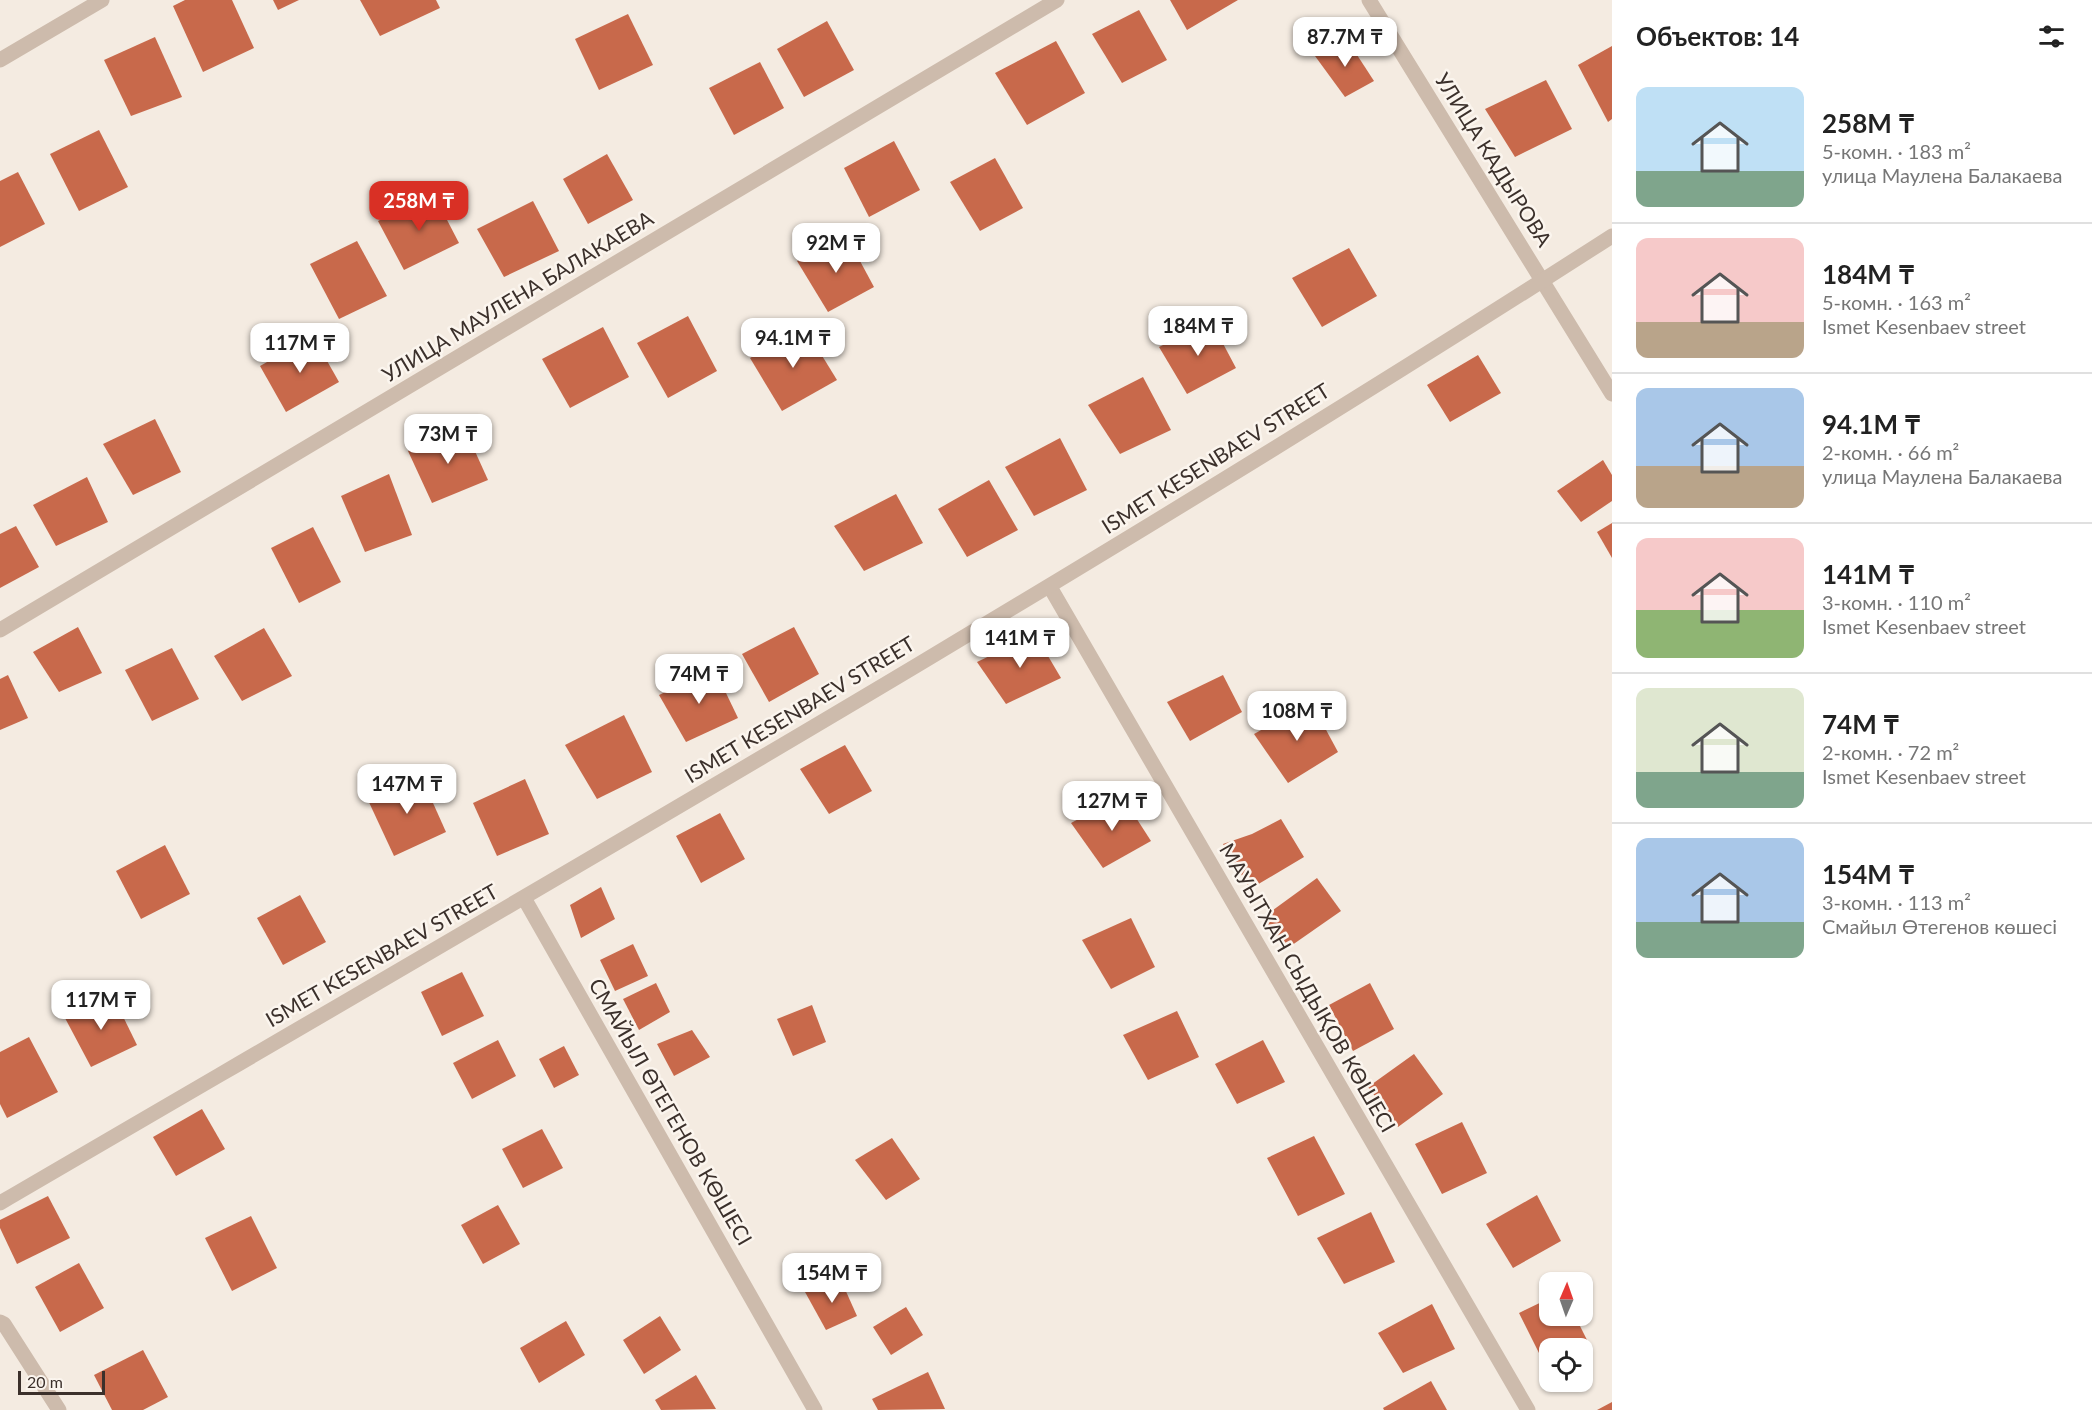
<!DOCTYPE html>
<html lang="ru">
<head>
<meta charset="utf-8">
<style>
  body { margin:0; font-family:Lato,sans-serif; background:#f6f6f6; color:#222; height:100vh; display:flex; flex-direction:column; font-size:22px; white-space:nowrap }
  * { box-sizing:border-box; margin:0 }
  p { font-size:20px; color:#767676 }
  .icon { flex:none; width:33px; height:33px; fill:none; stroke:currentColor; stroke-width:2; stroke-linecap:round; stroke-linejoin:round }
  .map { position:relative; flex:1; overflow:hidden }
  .panel { display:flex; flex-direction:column; background:#fff; width:480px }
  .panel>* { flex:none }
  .needle { width:39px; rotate:2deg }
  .buttons { position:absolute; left:1539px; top:1272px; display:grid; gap:12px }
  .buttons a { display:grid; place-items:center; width:54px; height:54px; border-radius:12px; background:#fff; box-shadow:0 2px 4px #0004; font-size:30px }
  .scale { position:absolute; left:18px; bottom:15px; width:87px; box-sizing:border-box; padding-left:6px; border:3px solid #3b302b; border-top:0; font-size:16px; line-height:21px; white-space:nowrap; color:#3b302b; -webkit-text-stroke:4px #fbf5ee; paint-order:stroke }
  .price { position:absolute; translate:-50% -51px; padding:0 14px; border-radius:12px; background:#fff; color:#222; font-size:20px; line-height:39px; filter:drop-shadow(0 2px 3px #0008) }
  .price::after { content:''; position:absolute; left:50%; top:36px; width:18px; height:14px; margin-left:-9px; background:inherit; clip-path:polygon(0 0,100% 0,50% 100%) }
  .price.selected { background:#d93025; color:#fff }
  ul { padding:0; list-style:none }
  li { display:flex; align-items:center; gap:18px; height:150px; padding:0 24px }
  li+li { border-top:2px solid #e0e0e0 }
  li span { display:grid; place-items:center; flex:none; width:168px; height:120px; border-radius:12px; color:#555 }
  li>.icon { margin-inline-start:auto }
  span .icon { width:72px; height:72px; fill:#fffc; stroke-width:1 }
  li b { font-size:26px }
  h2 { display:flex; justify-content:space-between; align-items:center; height:72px; padding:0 24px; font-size:26px }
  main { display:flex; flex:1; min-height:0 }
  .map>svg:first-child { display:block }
  .building { fill:#c8694b }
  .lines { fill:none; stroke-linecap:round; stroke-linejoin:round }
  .street { stroke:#cdbbac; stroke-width:15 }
  .labels { text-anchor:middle; stroke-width:5; stroke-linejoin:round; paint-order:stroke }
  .street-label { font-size:21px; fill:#3b302b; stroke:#fbf5ee }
</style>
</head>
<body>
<main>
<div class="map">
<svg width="1612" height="1410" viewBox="0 0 1612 1410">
  <rect width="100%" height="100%" fill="#f4ebe1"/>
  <g class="building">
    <path d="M185,0H232L254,48L203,72L173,6Z"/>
    <path d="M273,0H299L278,10Z"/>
    <path d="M360,0H436L440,8L380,36Z"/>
    <path d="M1170,0H1238L1187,30Z"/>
    <path d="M1139,10L1167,60L1122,83L1092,34Z"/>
    <path d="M628,14L653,65L599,90L575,39Z"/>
    <path d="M827,21L854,70L804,97L777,49Z"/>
    <path d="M155,37L182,97L131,116L104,60Z"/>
    <path d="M1346,38L1374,81L1345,97L1315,56Z"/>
    <path d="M1056,41L1085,93L1027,125L995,73Z"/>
    <path d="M1612,46V119L1608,122L1578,65Z"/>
    <path d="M760,62L784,108L734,135L709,88Z"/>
    <path d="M1546,80L1572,129L1515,157L1485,109Z"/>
    <path d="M99,130L128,187L79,211L50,154Z"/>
    <path d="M894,141L920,190L869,217L844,168Z"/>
    <path d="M607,154L633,200L588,224L563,179Z"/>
    <path d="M995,158L1023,208L980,231L950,182Z"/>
    <path d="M18,172L45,224L0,247V181Z"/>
    <path d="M433,193L459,243L404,270L378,221Z"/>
    <path d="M533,201L559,251L504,277L477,229Z"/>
    <path d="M846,235L874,287L828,312L797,261Z"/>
    <path d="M357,241L387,296L339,319L310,264Z"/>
    <path d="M1349,248L1377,296L1322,327L1292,278Z"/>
    <path d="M688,316L717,371L668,398L637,343Z"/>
    <path d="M1211,321L1236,368L1187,394L1159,347Z"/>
    <path d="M603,327L629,377L570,408L542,359Z"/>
    <path d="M805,328L837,380L782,411L750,358Z"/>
    <path d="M313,336L339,382L286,412L260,366Z"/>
    <path d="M1478,355L1501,393L1450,422L1427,385Z"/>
    <path d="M1143,377L1171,430L1120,454L1088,405Z"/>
    <path d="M155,419L181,472L133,495L103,444Z"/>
    <path d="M464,427L488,480L432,503L408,451Z"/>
    <path d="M1060,438L1087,490L1034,516L1005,467Z"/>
    <path d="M1603,460L1612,475V501L1581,522L1557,491Z"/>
    <path d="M389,474L412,535L365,552L341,496Z"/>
    <path d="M87,477L108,522L56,546L33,505Z"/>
    <path d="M989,480L1018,530L967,557L938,509Z"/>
    <path d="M896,494L923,543L864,571L834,526Z"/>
    <path d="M1612,523V558L1597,532Z"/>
    <path d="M16,526L39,567L0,588V534Z"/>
    <path d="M313,527L341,582L299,603L271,548Z"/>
    <path d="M78,627L102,673L59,692L33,652Z"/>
    <path d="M794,627L819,674L769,702L742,654Z"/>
    <path d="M264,628L292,676L242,701L214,656Z"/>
    <path d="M1035,634L1061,678L1006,704L977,662Z"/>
    <path d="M172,648L199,699L152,721L125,670Z"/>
    <path d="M714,668L738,718L686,742L659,695Z"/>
    <path d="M8,675L28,718L0,730V679Z"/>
    <path d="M1223,675L1242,712L1190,741L1167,702Z"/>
    <path d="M1311,702L1338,752L1288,783L1254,734Z"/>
    <path d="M624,715L652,772L597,799L565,745Z"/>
    <path d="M845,745L872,791L829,814L800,769Z"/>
    <path d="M420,774L446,832L394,856L367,798Z"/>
    <path d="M525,779L549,834L497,856L473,803Z"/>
    <path d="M1122,796L1151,841L1103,868L1071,823Z"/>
    <path d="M720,813L745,859L701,883L676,836Z"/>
    <path d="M1281,819L1304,857L1250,889L1223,844L1252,834Z"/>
    <path d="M165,845L190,894L141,919L116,871Z"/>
    <path d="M1317,878L1341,911L1285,950L1262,918Z"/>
    <path d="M601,887L615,919L581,938L570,905Z"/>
    <path d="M300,895L326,942L283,965L257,918Z"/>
    <path d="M1131,918L1155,967L1111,989L1082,940Z"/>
    <path d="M633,944L648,976L615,991L600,960Z"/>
    <path d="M462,972L484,1016L442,1036L421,992Z"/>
    <path d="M656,983L670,1012L639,1030L623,999Z"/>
    <path d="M1370,983L1394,1029L1353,1051L1329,1005Z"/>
    <path d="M112,994L137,1045L91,1067L65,1018Z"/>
    <path d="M812,1005L826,1042L793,1056L777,1019Z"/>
    <path d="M1177,1011L1199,1057L1148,1080L1123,1035Z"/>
    <path d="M692,1030L710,1057L674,1076L657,1044Z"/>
    <path d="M29,1037L58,1092L7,1118L0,1104V1052Z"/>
    <path d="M498,1040L516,1076L472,1099L453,1063Z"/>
    <path d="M1263,1040L1285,1082L1237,1104L1215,1064Z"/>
    <path d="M564,1046L579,1075L554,1088L539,1059Z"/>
    <path d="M1414,1054L1443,1094L1398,1127L1368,1087Z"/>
    <path d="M202,1109L225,1149L176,1176L153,1137Z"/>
    <path d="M1462,1122L1487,1173L1442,1194L1415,1144Z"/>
    <path d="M542,1129L563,1168L523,1188L502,1149Z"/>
    <path d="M1314,1136L1345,1194L1298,1216L1267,1158Z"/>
    <path d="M892,1138L920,1179L886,1200L855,1160Z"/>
    <path d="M1537,1195L1561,1241L1513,1268L1486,1224Z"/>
    <path d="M48,1196L70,1238L17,1264L0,1228V1220Z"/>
    <path d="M498,1205L520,1244L483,1264L461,1225Z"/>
    <path d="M1371,1212L1395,1262L1344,1284L1317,1238Z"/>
    <path d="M251,1216L277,1268L232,1291L205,1238Z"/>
    <path d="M79,1263L104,1308L60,1332L35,1287Z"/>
    <path d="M840,1278L857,1316L826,1330L805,1292Z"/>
    <path d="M1550,1298V1316H1575L1589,1344L1579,1348H1550V1363L1545,1365L1519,1313Z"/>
    <path d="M1432,1304L1455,1349L1403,1373L1378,1333Z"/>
    <path d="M906,1307L923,1335L891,1355L873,1327Z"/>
    <path d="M660,1316L681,1350L644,1374L623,1340Z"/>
    <path d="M566,1321L585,1355L539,1383L520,1348Z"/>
    <path d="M143,1350L168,1397L143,1410H112L94,1375Z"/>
    <path d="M928,1372L945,1409L878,1410L872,1399Z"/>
    <path d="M696,1375L716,1409L661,1410L655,1400Z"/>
    <path d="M1431,1381L1447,1410H1384L1383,1408Z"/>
    <path d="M1612,1402V1410H1597Z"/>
  </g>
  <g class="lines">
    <g class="street">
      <path d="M1369,0L1612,394"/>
      <path d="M0,60L102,0"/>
      <path d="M1050,587L1528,1410"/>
      <path d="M0,630L1057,0"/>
      <path d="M524,898L815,1410"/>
      <path d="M0,1203C541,887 1085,575 1612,236"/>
      <path d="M0,1322L4,1324L59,1410"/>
    </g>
  </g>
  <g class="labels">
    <g class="street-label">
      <text transform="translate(1493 160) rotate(58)" y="7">УЛИЦА КАДЫРОВА</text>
      <text transform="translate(518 297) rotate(-31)" y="7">УЛИЦА МАУЛЕНА БАЛАКАЕВА</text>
      <text transform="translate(1216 459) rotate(-32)" y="7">ISMET KESENBAEV STREET</text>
      <text transform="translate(800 710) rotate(-31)" y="7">ISMET KESENBAEV STREET</text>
      <text transform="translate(382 956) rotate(-30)" y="7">ISMET KESENBAEV STREET</text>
      <text transform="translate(1307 988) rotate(60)" y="7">МАУЫТХАН СЫДЫҚОВ КӨШЕСІ</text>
      <text transform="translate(670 1112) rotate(60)" y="7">СМАЙЫЛ ӨТЕГЕНОВ КӨШЕСІ</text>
    </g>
  </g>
</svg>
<div class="buttons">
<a><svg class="needle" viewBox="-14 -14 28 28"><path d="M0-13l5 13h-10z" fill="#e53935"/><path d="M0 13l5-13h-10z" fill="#767676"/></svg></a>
<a><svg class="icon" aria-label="locate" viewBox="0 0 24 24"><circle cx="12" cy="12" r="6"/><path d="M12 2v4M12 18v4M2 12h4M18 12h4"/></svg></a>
</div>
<div class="scale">20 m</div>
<b class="price" style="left:1345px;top:68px">87.7M ₸</b>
<b class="price selected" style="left:419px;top:232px">258M ₸</b>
<b class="price" style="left:836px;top:274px">92M ₸</b>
<b class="price" style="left:1198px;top:357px">184M ₸</b>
<b class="price" style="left:793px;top:369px">94.1M ₸</b>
<b class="price" style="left:300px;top:374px">117M ₸</b>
<b class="price" style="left:448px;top:465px">73M ₸</b>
<b class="price" style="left:1020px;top:669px">141M ₸</b>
<b class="price" style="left:699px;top:705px">74M ₸</b>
<b class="price" style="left:1297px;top:742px">108M ₸</b>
<b class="price" style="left:407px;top:815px">147M ₸</b>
<b class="price" style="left:1112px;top:832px">127M ₸</b>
<b class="price" style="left:101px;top:1031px">117M ₸</b>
<b class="price" style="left:832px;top:1304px">154M ₸</b>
</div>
<section class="panel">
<h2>Объектов: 14<svg class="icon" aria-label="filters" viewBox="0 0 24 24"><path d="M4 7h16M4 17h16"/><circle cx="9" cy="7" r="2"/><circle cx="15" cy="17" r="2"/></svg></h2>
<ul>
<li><span style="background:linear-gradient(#bfe0f5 70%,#7fa58c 0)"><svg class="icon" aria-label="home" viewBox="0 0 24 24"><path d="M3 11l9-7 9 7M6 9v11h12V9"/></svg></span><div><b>258M ₸</b><p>5-комн. · 183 m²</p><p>улица Маулена Балакаева</p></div></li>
<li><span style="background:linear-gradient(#f6c9c9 70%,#b9a48a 0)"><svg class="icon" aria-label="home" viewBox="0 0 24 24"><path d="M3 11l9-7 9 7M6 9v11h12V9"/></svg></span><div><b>184M ₸</b><p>5-комн. · 163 m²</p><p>Ismet Kesenbaev street</p></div></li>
<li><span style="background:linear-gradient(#a9c7e8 65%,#b9a48a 0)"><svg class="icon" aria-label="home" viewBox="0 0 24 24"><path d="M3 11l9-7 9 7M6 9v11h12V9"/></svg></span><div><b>94.1M ₸</b><p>2-комн. · 66 m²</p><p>улица Маулена Балакаева</p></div></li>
<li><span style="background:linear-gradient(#f6c9c9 60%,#8fb573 0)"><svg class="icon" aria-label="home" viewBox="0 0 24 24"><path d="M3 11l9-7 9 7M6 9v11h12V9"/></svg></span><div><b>141M ₸</b><p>3-комн. · 110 m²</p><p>Ismet Kesenbaev street</p></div></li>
<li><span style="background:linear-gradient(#dfe7d0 70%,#7fa58c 0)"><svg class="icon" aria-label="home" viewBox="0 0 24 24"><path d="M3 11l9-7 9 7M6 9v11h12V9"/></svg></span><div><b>74M ₸</b><p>2-комн. · 72 m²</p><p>Ismet Kesenbaev street</p></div></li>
<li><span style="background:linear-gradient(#a9c7e8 70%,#7fa58c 0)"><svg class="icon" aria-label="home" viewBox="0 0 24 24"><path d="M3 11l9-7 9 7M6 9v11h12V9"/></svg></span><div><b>154M ₸</b><p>3-комн. · 113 m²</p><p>Смайыл Өтегенов көшесі</p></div></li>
</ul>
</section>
</main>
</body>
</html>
